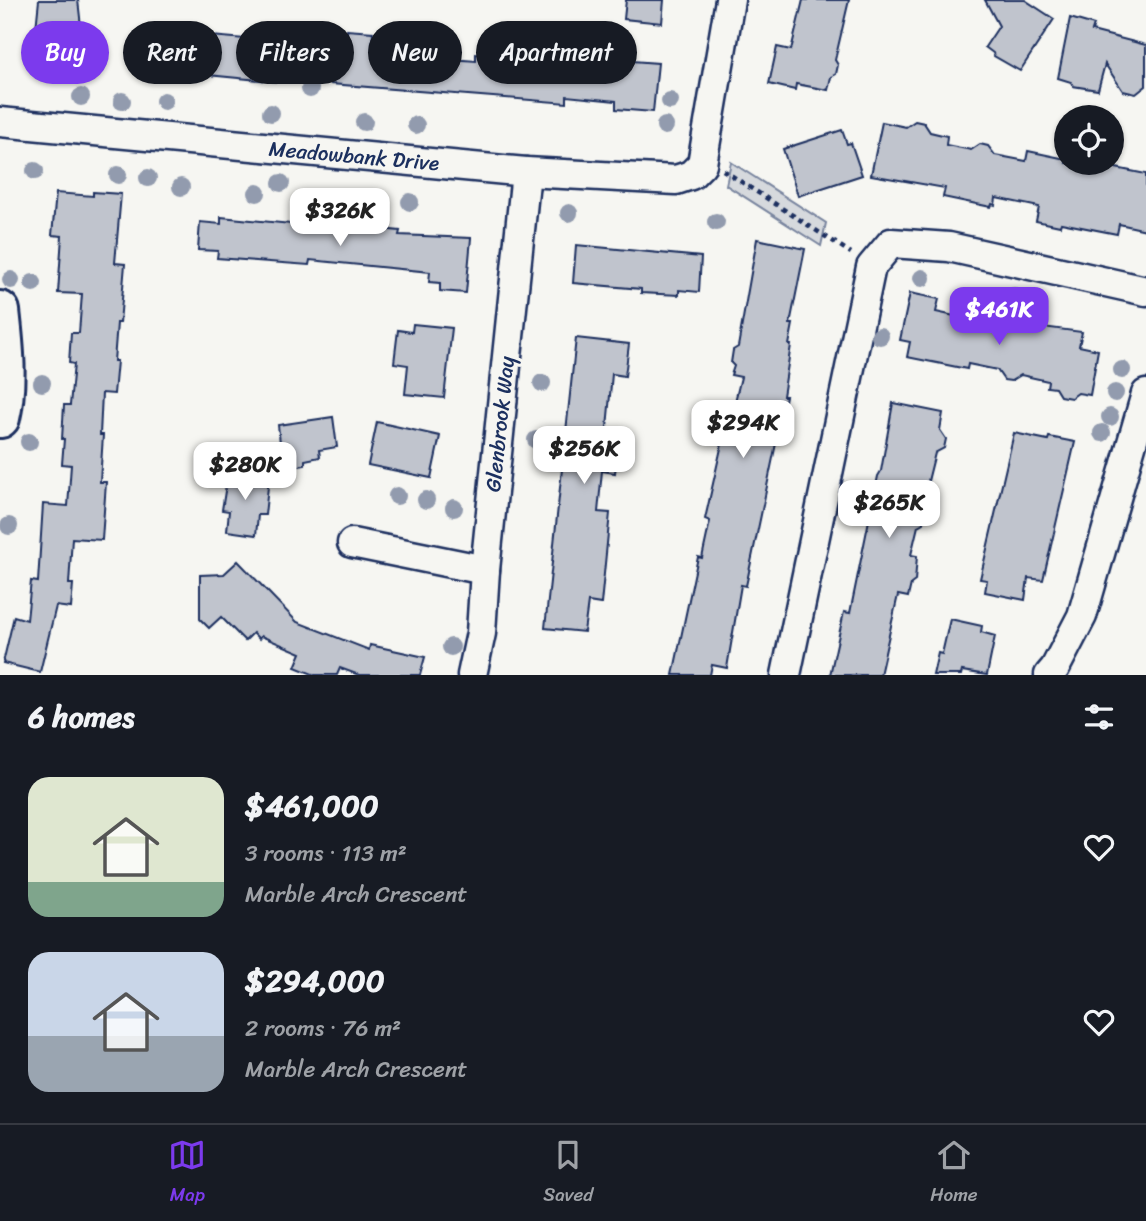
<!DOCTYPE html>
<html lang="en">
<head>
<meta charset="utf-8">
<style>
  body { margin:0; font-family:Sriracha,sans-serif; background:#242831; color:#f1f3f6; height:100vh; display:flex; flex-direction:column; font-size:26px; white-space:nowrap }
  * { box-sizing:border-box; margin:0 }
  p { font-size:23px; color:#9ea1a6 }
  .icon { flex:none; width:38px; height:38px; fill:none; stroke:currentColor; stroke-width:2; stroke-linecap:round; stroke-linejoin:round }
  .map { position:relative; height:675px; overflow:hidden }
  .side { display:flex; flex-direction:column; background:#171b24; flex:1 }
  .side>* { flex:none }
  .banner { position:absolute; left:21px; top:21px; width:700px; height:63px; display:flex; gap:14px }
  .controls { position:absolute; left:1054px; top:105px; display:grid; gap:14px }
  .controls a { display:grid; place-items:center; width:70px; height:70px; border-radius:50%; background:#171b24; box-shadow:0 2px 5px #0004; font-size:35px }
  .price { position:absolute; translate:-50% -60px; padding:0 16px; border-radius:14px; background:#fff; color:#222; font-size:23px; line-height:46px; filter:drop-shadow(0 2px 4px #0008) }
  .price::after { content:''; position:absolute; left:50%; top:42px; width:21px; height:16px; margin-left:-10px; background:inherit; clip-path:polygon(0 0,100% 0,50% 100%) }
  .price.current { background:#7c3aed; color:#fff }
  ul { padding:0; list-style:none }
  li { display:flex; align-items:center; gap:21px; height:175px; padding:0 28px }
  li span { display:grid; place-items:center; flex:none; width:196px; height:140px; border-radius:21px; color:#555 }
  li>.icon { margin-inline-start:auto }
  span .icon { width:84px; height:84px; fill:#fffc; stroke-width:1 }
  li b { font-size:30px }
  h2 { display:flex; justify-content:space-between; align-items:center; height:84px; padding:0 28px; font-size:30px }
  .chip { padding:0 24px; border-radius:32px; background:#171b24; box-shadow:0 2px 5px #0004; font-size:24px; line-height:63px }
  .chip.current { background:#7c3aed; color:#fff }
  .tabs { display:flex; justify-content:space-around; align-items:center; height:98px; border-top:2px solid #363941; background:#171b24; font-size:19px; color:#9ea1a6 }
  .tabs a { display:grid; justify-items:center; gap:4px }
  .tabs .current { color:#7c3aed }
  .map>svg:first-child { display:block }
  .green { fill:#d6d9dd; stroke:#78849e; stroke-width:2 }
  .building { fill:#c0c4cd; stroke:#1b2f5e; stroke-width:2 }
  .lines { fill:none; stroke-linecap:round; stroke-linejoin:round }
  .street-casing { stroke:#1b2f5e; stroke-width:33 }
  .secondary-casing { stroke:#1b2f5e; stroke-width:44 }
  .path { stroke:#1b2f5e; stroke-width:4.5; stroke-dasharray:5 5; stroke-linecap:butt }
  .street { stroke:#f6f6f2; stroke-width:28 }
  .secondary { stroke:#f6f6f2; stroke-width:38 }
  .tree { fill:#929bae }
  .labels { text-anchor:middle; stroke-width:6; stroke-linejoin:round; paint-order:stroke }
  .street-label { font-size:21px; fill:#1b2f5e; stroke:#f6f6f2 }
</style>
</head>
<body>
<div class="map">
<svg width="1146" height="675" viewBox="0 0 1146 675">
  <rect width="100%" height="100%" fill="#f6f6f2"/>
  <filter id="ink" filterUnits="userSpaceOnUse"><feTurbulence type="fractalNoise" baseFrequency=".0143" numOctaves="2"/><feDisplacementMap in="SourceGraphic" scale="14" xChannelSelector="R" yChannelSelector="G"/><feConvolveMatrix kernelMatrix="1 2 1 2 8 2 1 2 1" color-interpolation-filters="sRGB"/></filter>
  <g filter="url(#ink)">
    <path class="green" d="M731,162L826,223L821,246L726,185Z"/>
    <g class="building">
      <path d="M39,0H78L82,35L95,36L91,71L65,68L64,72L32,68Z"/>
      <path d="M626,0H664L662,23L624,19Z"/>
      <path d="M803,0H849L835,60L838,65L836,74L831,77L828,90L796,84L795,90L769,84L777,47L791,50Z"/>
      <path d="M985,0H1025L1054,19L1020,71L994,56L993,53L985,47L999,26Z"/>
      <path d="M1070,18L1094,25L1092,31L1146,45V86L1136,94L1123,91L1105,64L1098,90L1073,86L1071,82L1058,78Z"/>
      <path d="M179,25L201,27L200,35L245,39L246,36L346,47L347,30L373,32L372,49L425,52V57L476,61V54L515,58L514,61L619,69V60L658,63L653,112L616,109V101L567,96V103L331,84V80L280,75V82L177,72L178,53L168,52L169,33L178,34Z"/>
      <path d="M915,121L924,123L930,132L947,136L946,145L971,150L980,144L988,146L995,155L1026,161L1028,151L1066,159V163L1097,164L1111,163V161L1116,168L1146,174V230L1119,224L1117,234L1061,223L1060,226L1036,221L1039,207L996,198L995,205L992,204L991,207L943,197L945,188L871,175L882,122L906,127Z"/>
      <path d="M842,130L847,144L851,143L862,175L798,196L783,149Z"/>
      <path d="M93,192L121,194L115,263L125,264L120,323H117L114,361H117L114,394L102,393L100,435H103L100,482H106L102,540L72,538L69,584H73L71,608L56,606L40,672L3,663L14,616L27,620L31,581L38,582L43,504L68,506L71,465L62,464L64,439H62L64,405H70L74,364L69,363L71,333H79L82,294L58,293L62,236L52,235L56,193L93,196Z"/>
      <path d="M221,217L351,230V226L400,231L399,235L471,238L466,293L440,291V283L429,282L430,272L310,260L309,265L217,258L218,251L198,250L200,222L221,224Z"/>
      <path d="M757,239L805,249L790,324H793L789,345H791L783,396H786L746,586L741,585L727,668L712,665L710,675H673L698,557L702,558L710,521L705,519L724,435L721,434L726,416L731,418L741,377L731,375L734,366L731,363L733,350L738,347Z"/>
      <path d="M576,245L701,257L699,292L679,290V295L641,293V289L573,283Z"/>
      <path d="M910,293L939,299L936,312L996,325L997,321L1082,332L1079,346L1098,350L1090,395L1078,393L1071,398L1060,396L1055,388L1047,387L1048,381L1021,375L1011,381L1004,380L997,370L968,364L967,369L907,357L910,342L900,340Z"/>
      <path d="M413,324L452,328L444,398L405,394L408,365L394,363L398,330L412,332Z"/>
      <path d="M576,338L629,344L625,376L612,374L606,438L619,439L615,473L602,471L598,512L610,513L601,604L588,602L584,632L545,628Z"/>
      <path d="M893,403L943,413L940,430L946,439L944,448L935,453L921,509L924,514L923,523L918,526L911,555L917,556L915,581L911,584L908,597L898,595L880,675H830L844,612L850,613L878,476L881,471Z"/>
      <path d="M333,417L337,447L319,450L320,457L305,460V465L283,469L278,425Z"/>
      <path d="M377,422L440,436L431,478L368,465Z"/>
      <path d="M1014,433L1048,440L1049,437L1075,442L1043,580L1028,578L1025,600L985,592L987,580L980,579Z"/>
      <path d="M228,472L269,477L265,515H258L256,535L227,531L229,511L222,510Z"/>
      <path d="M238,561L297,622L369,650L370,645L425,657L420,675H359L340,668L337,675H315L295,667L301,653L261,636L259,639L253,633L245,641L221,617L209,628L200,619V575L224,574Z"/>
      <path d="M950,619L982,626L981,632L995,636L987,675L962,671L961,675H933L938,653L942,654Z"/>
    </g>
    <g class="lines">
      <defs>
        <g id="street">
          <path d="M0,122L526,172L676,180L691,175L702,164L730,0"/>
          <path d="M352,543L485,570"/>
          <path d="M472,675L481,633L485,570L526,172"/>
          <path d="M786,675L871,267L891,243L949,247L1146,291"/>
          <path d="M1049,675L1055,668L1082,616L1146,394"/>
        </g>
        <path id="secondary" d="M0,311C4,346 8,384 0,418"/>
      </defs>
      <use href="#street" class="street-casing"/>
      <use href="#secondary" class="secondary-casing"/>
      <path class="path" d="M723,170L851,253"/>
      <use href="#street" class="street"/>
      <use href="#secondary" class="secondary"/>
    </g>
    <g class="tree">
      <circle cx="310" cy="89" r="9"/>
      <circle cx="81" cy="97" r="9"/>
      <circle cx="122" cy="101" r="9"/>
      <circle cx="164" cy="101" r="9"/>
      <circle cx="670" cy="101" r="9"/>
      <circle cx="271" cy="113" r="9"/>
      <circle cx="364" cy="122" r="9"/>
      <circle cx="416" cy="125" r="9"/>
      <circle cx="665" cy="126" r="9"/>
      <circle cx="35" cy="171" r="9"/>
      <circle cx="118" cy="175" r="9"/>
      <circle cx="148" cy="178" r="9"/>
      <circle cx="281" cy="183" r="9"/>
      <circle cx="181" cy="187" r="9"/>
      <circle cx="257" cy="193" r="9"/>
      <circle cx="410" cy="202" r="9"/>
      <circle cx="569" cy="213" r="9"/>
      <circle cx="716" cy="222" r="9"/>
      <circle cx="922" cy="278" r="9"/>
      <circle cx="11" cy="280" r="9"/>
      <circle cx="33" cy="283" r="9"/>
      <circle cx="1014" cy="296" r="9"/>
      <circle cx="880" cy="336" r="9"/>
      <circle cx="1122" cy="370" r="9"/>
      <circle cx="42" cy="383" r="9"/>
      <circle cx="542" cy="383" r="9"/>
      <circle cx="1115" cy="393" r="9"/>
      <circle cx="1110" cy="417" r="9"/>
      <circle cx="1102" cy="433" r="9"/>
      <circle cx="536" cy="440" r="9"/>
      <circle cx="29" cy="442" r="9"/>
      <circle cx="397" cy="496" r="9"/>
      <circle cx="426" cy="500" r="9"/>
      <circle cx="454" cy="508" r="9"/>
      <circle cx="9" cy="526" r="9"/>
      <circle cx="451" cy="647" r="9"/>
    </g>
  </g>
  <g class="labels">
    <g class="street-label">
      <text transform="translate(354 156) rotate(5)" y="7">Meadowbank Drive</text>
      <text transform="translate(500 424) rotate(-84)" y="7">Glenbrook Way</text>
    </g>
  </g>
</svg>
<div class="controls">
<a><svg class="icon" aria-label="locate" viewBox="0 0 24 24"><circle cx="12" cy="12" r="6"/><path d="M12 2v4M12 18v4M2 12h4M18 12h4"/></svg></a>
</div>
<b class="price" style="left:340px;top:248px">$326K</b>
<b class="price current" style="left:999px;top:347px">$461K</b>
<b class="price" style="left:743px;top:460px">$294K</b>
<b class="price" style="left:584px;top:486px">$256K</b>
<b class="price" style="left:245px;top:502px">$280K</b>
<b class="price" style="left:889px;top:540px">$265K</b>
<div class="banner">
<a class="chip current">Buy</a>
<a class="chip">Rent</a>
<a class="chip">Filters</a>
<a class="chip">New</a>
<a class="chip">Apartment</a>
</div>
</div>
<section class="side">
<h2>6 homes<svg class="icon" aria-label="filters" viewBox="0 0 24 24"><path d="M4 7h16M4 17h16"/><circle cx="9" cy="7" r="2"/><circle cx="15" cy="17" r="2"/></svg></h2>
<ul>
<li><span style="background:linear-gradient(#dfe7d0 75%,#7fa58c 0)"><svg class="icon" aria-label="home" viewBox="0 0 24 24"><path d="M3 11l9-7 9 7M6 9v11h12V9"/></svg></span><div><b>$461,000</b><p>3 rooms · 113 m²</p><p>Marble Arch Crescent</p></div><svg class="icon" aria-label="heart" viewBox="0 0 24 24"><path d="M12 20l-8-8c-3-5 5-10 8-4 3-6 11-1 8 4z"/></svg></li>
<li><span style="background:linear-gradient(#c9d6e8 60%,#9aa5b1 0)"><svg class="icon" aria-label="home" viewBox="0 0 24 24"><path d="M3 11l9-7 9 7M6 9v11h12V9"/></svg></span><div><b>$294,000</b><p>2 rooms · 76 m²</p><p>Marble Arch Crescent</p></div><svg class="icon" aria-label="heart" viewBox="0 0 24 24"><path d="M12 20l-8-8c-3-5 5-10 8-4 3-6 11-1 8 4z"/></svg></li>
</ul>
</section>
<nav class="tabs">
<a class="current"><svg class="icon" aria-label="map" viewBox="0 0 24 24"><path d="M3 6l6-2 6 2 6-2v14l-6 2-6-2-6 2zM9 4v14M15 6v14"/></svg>Map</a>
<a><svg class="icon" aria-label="saved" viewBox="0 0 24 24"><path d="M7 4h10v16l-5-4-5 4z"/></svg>Saved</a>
<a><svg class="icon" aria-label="home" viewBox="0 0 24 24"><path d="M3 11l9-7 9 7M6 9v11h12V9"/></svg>Home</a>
</nav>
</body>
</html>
